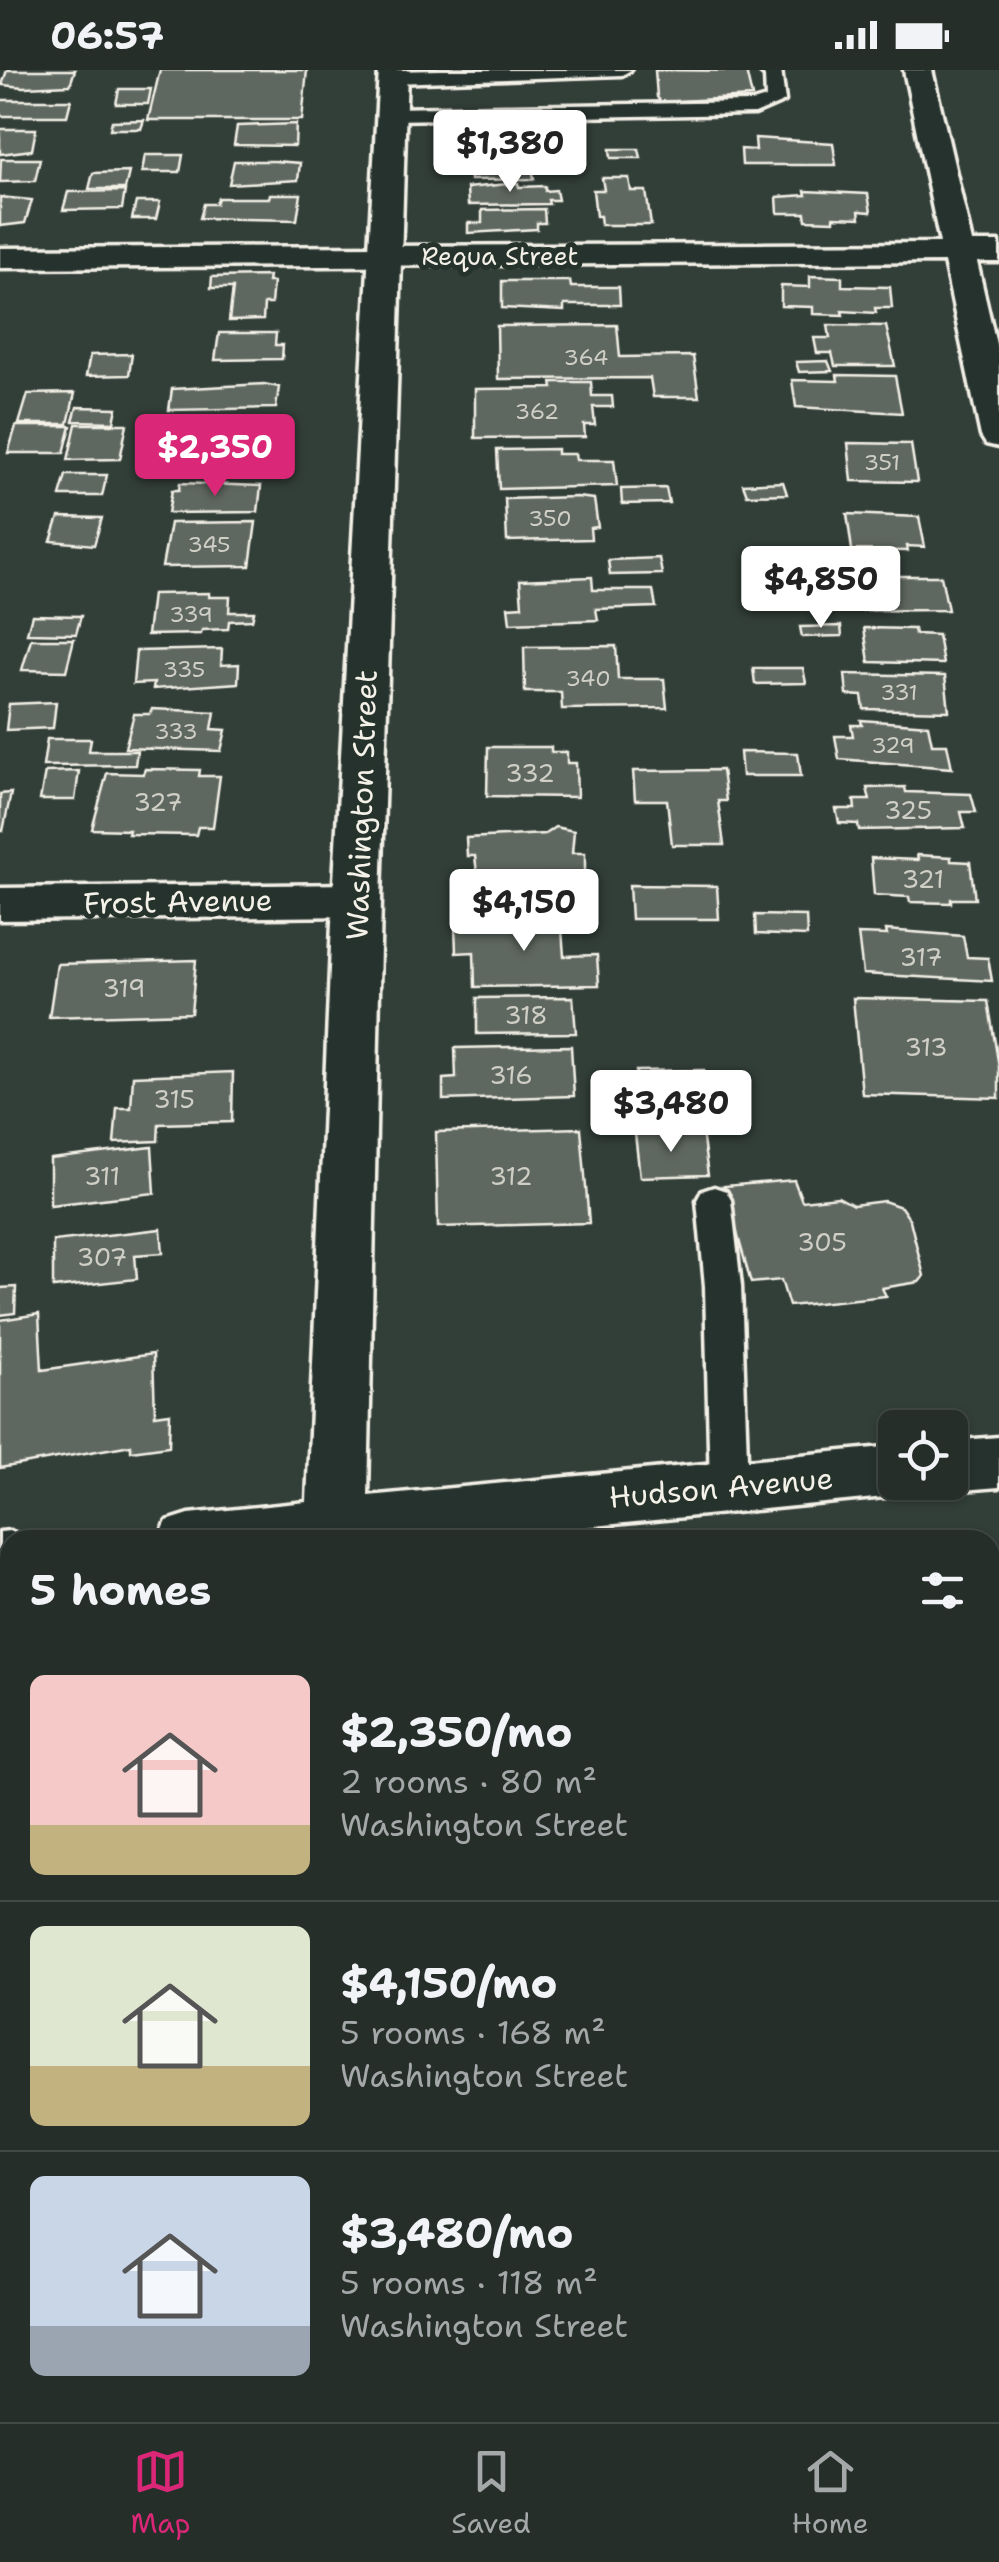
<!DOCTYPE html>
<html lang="en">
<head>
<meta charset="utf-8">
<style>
  body { margin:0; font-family:"Shantell Sans",sans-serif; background:#323a36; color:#f1f3f6; height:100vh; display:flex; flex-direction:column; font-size:38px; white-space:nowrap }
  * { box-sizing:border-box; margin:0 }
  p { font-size:32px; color:#a4a8a8 }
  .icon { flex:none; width:55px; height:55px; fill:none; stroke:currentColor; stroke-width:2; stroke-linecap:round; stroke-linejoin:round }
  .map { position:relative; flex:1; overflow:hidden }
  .sheet { position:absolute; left:0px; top:1460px; width:1000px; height:892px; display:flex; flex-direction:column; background:#262e2a; border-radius:30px 30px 0 0; box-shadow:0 2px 8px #0004,0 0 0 2px #424a47 }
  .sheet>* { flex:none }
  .fabs { position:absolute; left:878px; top:1340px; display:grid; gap:20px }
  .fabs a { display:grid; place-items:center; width:90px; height:90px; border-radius:15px; background:#262e2a; box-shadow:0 2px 8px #0004,0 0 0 2px #424a47; font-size:50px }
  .price { position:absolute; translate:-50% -85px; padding:0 22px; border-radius:10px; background:#fff; color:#222; font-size:32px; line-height:65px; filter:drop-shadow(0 2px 5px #0008) }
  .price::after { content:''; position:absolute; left:50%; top:60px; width:30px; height:22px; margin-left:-15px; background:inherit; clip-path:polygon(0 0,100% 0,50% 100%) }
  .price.on { background:#db2777; color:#fff }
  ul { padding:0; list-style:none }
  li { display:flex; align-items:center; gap:30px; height:250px; padding:0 30px }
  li+li { border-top:2px solid #424a47 }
  li span { display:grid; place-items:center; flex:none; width:280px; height:200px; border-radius:15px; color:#555 }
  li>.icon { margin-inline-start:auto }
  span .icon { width:120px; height:120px; fill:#fffc; stroke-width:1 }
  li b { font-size:42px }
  h2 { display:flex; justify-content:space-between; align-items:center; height:120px; padding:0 30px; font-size:42px }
  .status { display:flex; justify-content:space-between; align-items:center; height:70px; padding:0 50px; background:#262e2a; direction:ltr }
  .status svg { height:28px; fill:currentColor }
  .menu { display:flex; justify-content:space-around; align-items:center; height:140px; border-top:2px solid #424a47; background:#262e2a; font-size:28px; color:#a4a8a8 }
  .menu a { display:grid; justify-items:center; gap:5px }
  .menu .on { color:#db2777 }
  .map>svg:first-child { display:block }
  .building { fill:#5f6861; stroke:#f4f1e8; stroke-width:2.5 }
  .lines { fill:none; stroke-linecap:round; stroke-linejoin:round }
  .service-casing { stroke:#f4f1e8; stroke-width:7 }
  .minor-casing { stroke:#f4f1e8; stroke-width:7 }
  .tertiary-casing { stroke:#f4f1e8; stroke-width:7 }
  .service { fill:#26332d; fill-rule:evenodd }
  .minor { fill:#26332d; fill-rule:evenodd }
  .tertiary { fill:#26332d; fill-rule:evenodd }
  .labels { text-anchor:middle; stroke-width:10; stroke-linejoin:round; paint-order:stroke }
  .far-number-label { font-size:22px; fill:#cfcfc6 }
  .far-street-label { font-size:25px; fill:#f4f1e8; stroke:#26332d }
  .number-label { font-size:25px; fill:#cfcfc6 }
  .street-label { font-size:30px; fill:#f4f1e8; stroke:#26332d }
</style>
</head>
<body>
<div class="status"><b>06:57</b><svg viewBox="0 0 49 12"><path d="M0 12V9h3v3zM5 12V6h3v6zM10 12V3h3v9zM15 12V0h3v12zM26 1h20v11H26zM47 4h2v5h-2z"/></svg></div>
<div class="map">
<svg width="999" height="2352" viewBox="0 0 999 2352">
  <rect width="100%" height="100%" fill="#323e38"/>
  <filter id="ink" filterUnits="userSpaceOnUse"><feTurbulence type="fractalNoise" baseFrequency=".01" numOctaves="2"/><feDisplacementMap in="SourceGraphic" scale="20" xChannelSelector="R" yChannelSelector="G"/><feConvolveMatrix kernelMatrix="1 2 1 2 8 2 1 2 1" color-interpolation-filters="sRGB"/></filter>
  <g filter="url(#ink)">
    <g class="building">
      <path d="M7,0H75L70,15L24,17L2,15Z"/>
      <path d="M160,0H307L302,50H148Z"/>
      <path d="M655,0L746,1L752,27L661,32L657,27Z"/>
      <path d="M119,19H151L148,34H116Z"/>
      <path d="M0,30H71L67,46H0Z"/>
      <path d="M144,50L141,59H110L112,51Z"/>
      <path d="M296,54L295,76L234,75L237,56Z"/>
      <path d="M0,59H36L32,80L0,84Z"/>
      <path d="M539,64L540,71L549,70L551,84L484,85L483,68Z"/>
      <path d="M755,68L833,73L836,95H742L741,79L756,80Z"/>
      <path d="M610,79H639L641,88H611Z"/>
      <path d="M145,85H183L180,102H142Z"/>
      <path d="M1,89H40L35,111L0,112Z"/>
      <path d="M234,91H274L300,93L298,110L229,114Z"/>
      <path d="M524,91L525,97H532L534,109L470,110L469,94Z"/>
      <path d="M129,102L125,119H89L93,103Z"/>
      <path d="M602,108H629L631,121H646L651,155H601L600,146H596L593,120H604Z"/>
      <path d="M518,113L519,117L545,116V121L556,120L558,130H548L549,134L468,135L467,118Z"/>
      <path d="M125,121L122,139L63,140L68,122Z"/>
      <path d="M805,121L868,124L871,142L859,141L860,148L834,147V151L806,150L805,143H778L777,127L806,125Z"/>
      <path d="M270,124H301L297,150L200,148L204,134H216L218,128H269Z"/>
      <path d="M0,127L32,130L25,153L0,156Z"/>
      <path d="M136,132H160L156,149H132Z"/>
      <path d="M544,139L545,153H537V159L468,163V153H482V140Z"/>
      <path d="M269,206L268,212H273L271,234H264L263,250L229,251L233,218H211L212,207Z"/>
      <path d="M810,206L842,207V216L890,217L892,238H875L876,243L842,241L843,245L813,244V237L781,236V216L810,217Z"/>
      <path d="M502,211H570L571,217H619L620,235H564V241L502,238Z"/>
      <path d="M617,255L620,287L693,286L699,327H653L650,308L498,309L497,256Z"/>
      <path d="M828,255L886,256L895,296H835L832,283H817L814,268H830Z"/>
      <path d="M219,263H276L275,275H283L282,289L215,290Z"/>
      <path d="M132,284L129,305L86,306L90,285Z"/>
      <path d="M828,291L832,301L799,302L796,292Z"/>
      <path d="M837,305L895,306L902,343L796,337L792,310L838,311Z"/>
      <path d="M552,312H591L592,326H612L613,337H593L595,355H584L585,367L475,368V319L553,318Z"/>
      <path d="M264,314L279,317L276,338L169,340L172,319Z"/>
      <path d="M75,323L68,354H19L28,324Z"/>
      <path d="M77,337L117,338L114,352L73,351Z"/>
      <path d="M76,354H127L120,389L68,390Z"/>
      <path d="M16,356H71L64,383H8Z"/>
      <path d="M246,363L245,366H261L259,381L269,380L268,397L204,400L206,394H185L186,388L176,387L178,370Z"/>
      <path d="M848,373L911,374L917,412L852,411Z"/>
      <path d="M557,379V384H575L576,390H614L617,416L499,419L497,380Z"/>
      <path d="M66,405H107L102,426H60Z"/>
      <path d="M783,412L787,424L747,425L743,414Z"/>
      <path d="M180,413L261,416L258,442L168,443L172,420H179Z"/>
      <path d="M666,418L669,433L622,434L621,419Z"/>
      <path d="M577,427L594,429L598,457L590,458L591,469L507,471L505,429Z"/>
      <path d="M847,444L919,447L925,477L907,476L908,481L852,480Z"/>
      <path d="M59,447L102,448L94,475L51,471Z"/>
      <path d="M256,452L250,496L162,497L170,453Z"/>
      <path d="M659,488L662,504L610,505L608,490Z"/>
      <path d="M830,493H881L883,506H941L948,540L817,541L814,520H835Z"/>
      <path d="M592,507L593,520H653L656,537L596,539L598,550L510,553L508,537L522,536L520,510Z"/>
      <path d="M209,523V527H230L229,542H254L252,550L229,551L228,559L202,560L201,564L147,565L152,524Z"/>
      <path d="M32,545L81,546L76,564L27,563Z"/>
      <path d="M841,556L842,566L802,567L800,557Z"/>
      <path d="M864,558L914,559L915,564L938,565L943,594L869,592Z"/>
      <path d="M31,569H74L66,601L22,600Z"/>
      <path d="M616,576L618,609H664L667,638L562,639L561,622H525L524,577Z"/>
      <path d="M222,579L221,595L239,594L238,613L153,619L154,613L133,614L136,581Z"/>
      <path d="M753,598H803L806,613L755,614Z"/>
      <path d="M845,604L945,606L949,641L864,639L862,626L847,625Z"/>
      <path d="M56,632L53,658L6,660L9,634Z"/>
      <path d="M152,639L215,642L212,659L226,660L221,681L125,678L134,644H150Z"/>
      <path d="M861,650L928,655L932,674H947L952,698L839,689L835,666H853L851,655H862Z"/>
      <path d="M47,669H91L89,681H137L135,695L43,696Z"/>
      <path d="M488,677H551V682H567V693H576L577,727L487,726Z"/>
      <path d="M740,682L798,683L801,706H742Z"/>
      <path d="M145,699L200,700L199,706H220L213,757H198L196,765L128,764L129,760L92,759L107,703L143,704Z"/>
      <path d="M722,700L726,731H718L724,775H672L667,730H635L633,701Z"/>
      <path d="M79,701L75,730H40L45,702Z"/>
      <path d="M905,717L906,722L971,724L976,742H961L965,758L859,760L858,754L839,753L836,739H855L854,730H870L867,718Z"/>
      <path d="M11,723L3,761H0V724Z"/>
      <path d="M555,757L574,761L572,783H585V803L485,806L477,803L475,786H467L466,768L545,764Z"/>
      <path d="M917,785L951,787V791L970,792L975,829H951V833L910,832L909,827L874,825L871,788L918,790Z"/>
      <path d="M629,815L717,816L719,849H631Z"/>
      <path d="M755,845L806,846L807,866L756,864Z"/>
      <path d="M561,846L564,886L597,885L599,915L475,917L474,882L456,883L455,854L517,852V847Z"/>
      <path d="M886,860L963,866L967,887L988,888L992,911L863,904L858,864L887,865Z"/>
      <path d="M196,890L191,943L49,947L57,894Z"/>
      <path d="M573,927L576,963L477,964V928Z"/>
      <path d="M853,928L988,931L999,997V1028L862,1024Z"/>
      <path d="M571,976L574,1026L443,1030V1009L456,1008L455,978Z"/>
      <path d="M704,1000L709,1044H639L636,1001Z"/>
      <path d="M233,1002L232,1052L159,1054L158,1071L114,1073L117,1038H131L133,1006Z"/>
      <path d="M581,1058L589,1153L438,1157L436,1062Z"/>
      <path d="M702,1062L708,1105L640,1107L635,1064Z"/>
      <path d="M152,1077L155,1123L50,1135V1089Z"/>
      <path d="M794,1110L802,1131L838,1127L853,1135L884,1131L901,1137L910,1150L924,1206L919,1212L882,1218L886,1226L789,1236L781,1210L751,1213L724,1116Z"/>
      <path d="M161,1159L163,1183L135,1185L137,1209L53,1218V1171Z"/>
      <path d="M16,1217L15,1243L0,1245V1218Z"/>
      <path d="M39,1244L42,1300L153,1284L155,1345L170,1343L169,1376L131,1381V1375L0,1398V1250Z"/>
      <path d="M10,1812V1952L0,1951V1869Z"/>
      <path d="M426,2342H852L853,2352H426Z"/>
    </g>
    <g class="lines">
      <defs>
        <g id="service">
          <path d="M441,0H631L622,5L393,13L384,7L393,1Z"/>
          <path d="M758,0H781L785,31L755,44L391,50L382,44L391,38L753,32L766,28L765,6Z"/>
          <path d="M714,1117L726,1121L731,1130L741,1216L748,1417L743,1428L729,1433L715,1428L710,1417L705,1216L697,1130L702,1121Z"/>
        </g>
        <g id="minor">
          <path d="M904,0H932L972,172H999V192H977L999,287V377L986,374L981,366L944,192L0,198V178L940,173Z"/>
          <path d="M357,814L374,819L381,830L374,841L357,846L0,850V818Z"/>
        </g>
        <g id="tertiary">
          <path d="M379,0H407L381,830L368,1426L895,1376V1412H919L916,1419L895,1426L454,1470H158L167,1451L189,1444L307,1432L333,830Z"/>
          <path d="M999,1367V1417L950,1421L929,1414L950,1412V1371Z"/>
          <path d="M10,1461L32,1470H10V1515L0,1516V1462Z"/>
          <rect x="245" y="2342" width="82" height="10"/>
        </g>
      </defs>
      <use href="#service" class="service-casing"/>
      <use href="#minor" class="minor-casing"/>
      <use href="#tertiary" class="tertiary-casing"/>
      <use href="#service" class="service"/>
      <use href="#minor" class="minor"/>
      <use href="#tertiary" class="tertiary"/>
    </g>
  </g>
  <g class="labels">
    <g class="far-number-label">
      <text x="586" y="295">364</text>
      <text x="537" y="349">362</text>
      <text x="882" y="400">351</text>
      <text x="550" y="456">350</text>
      <text x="209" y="482">345</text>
      <text x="191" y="552">339</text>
      <text x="184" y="607">335</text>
      <text x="588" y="616">340</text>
      <text x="899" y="630">331</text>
      <text x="176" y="669">333</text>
      <text x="893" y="683">329</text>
    </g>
    <g class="far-street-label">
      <text x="500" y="195">Requa Street</text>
    </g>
    <g class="number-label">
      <text x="530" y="712">332</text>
      <text x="158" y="741">327</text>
      <text x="908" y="749">325</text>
      <text x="923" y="818">321</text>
      <text x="921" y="896">317</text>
      <text x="124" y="927">319</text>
      <text x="526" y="954">318</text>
      <text x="926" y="986">313</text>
      <text x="511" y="1014">316</text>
      <text x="174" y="1038">315</text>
      <text x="102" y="1115">311</text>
      <text x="511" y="1115">312</text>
      <text x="822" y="1181">305</text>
      <text x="102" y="1196">307</text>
    </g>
    <g class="street-label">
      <text transform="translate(362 735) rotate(-88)" y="10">Washington Street</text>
      <text transform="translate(178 832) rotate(-1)" y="10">Frost Avenue</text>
      <text transform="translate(721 1418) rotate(-5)" y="10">Hudson Avenue</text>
    </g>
  </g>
</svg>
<div class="fabs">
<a><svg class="icon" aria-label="locate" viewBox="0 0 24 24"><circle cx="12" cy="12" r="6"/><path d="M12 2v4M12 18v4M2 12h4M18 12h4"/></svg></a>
</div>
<b class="price" style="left:510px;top:125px">$1,380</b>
<b class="price on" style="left:215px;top:429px">$2,350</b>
<b class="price" style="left:821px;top:561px">$4,850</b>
<b class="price" style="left:524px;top:884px">$4,150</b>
<b class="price" style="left:671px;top:1085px">$3,480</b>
<section class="sheet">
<h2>5 homes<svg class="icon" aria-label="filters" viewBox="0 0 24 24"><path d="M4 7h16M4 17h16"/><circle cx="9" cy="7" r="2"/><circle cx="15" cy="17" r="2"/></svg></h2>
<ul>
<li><span style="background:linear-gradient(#f6c9c9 75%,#c2b280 0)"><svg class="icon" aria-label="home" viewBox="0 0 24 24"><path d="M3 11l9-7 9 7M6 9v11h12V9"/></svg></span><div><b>$2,350/mo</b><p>2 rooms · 80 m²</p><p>Washington Street</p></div></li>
<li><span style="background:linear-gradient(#dfe7d0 70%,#c2b280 0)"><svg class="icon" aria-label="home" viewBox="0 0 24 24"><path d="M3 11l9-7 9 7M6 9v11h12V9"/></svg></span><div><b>$4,150/mo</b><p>5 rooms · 168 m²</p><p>Washington Street</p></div></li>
<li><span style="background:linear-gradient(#c9d6e8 75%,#9aa5b1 0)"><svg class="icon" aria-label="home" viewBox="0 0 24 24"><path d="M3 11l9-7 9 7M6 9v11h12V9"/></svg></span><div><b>$3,480/mo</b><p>5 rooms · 118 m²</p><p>Washington Street</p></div></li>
</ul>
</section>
</div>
<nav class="menu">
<a class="on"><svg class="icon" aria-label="map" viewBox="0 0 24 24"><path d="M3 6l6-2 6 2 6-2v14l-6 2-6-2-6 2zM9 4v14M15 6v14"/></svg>Map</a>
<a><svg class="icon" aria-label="saved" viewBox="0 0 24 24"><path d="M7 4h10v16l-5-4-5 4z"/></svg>Saved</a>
<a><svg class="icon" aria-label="home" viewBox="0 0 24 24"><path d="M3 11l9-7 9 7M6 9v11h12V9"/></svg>Home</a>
</nav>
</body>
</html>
